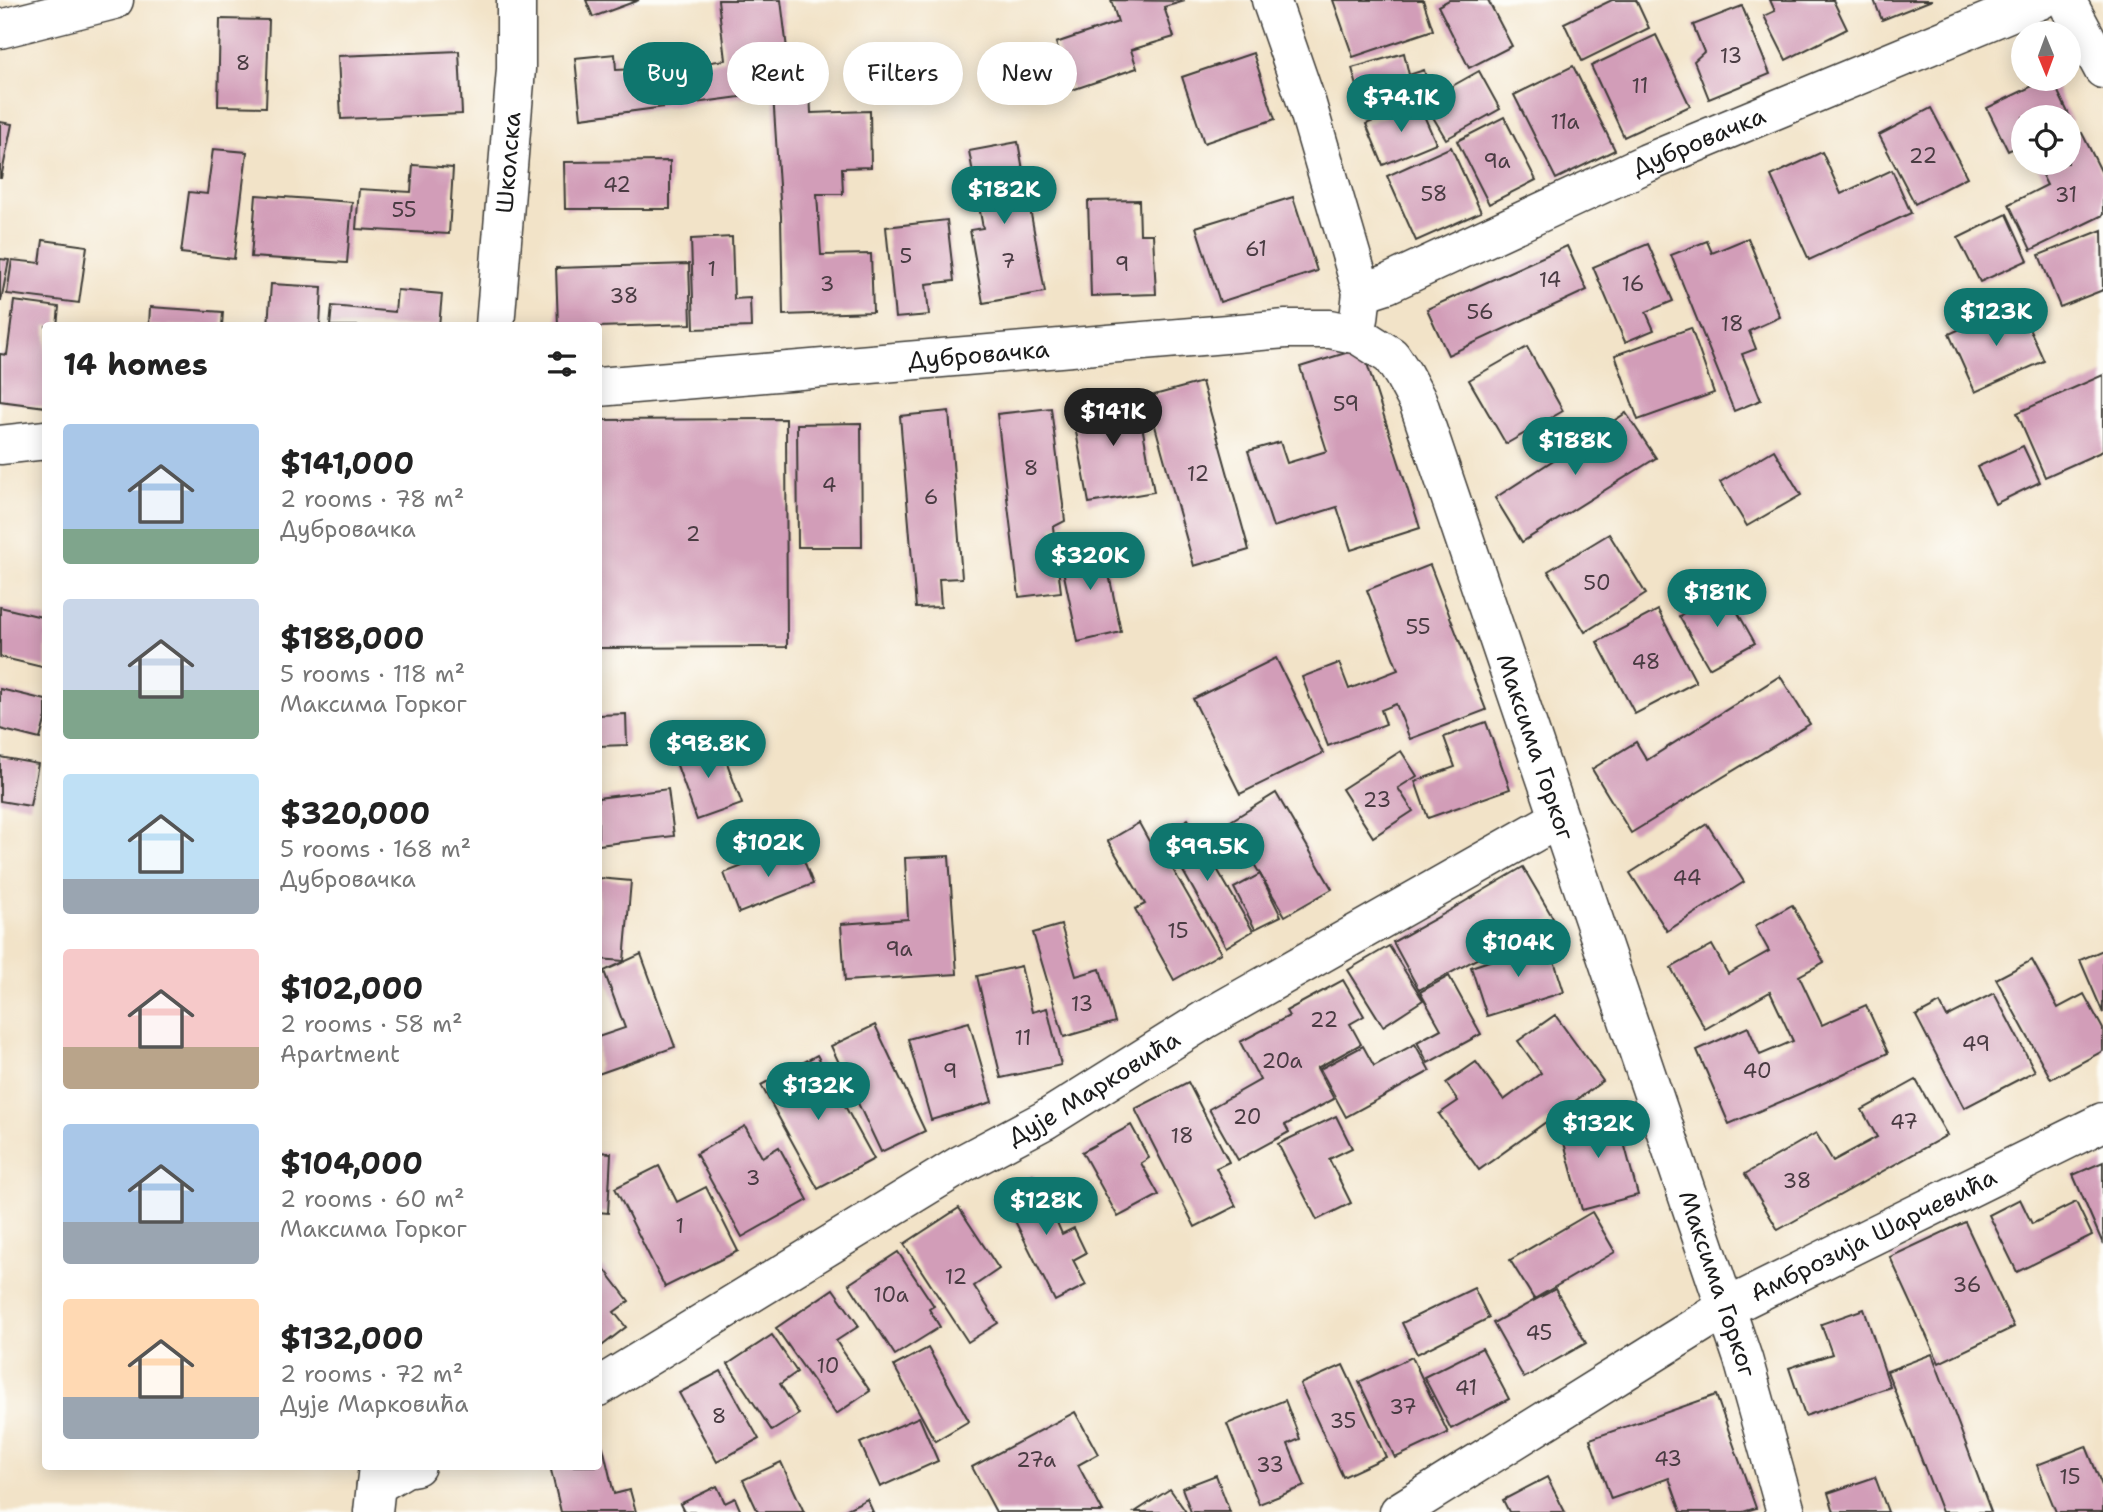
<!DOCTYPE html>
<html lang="en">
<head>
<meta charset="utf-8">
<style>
  body { margin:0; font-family:"Shantell Sans",sans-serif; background:#f2f2f2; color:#222; height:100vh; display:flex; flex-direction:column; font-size:26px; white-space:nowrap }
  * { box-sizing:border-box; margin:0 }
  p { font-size:23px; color:#767676 }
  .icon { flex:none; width:38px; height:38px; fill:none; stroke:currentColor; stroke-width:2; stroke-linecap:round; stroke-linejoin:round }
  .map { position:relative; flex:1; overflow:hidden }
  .side { position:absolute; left:42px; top:322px; width:560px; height:1148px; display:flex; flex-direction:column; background:#fff; border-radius:7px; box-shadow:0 4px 18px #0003 }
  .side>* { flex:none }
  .banner { position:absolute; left:623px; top:42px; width:665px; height:63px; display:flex; gap:14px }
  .needle { width:46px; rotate:179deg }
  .controls { position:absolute; left:2011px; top:21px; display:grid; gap:14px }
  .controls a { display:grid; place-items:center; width:70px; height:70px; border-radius:50%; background:#fff; box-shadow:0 4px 18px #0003; font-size:35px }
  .price { position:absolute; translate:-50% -60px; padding:0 16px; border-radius:24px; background:#0f766e; color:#fff; font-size:23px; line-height:46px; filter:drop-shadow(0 2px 4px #0008) }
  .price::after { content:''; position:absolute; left:50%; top:42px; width:21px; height:16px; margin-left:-10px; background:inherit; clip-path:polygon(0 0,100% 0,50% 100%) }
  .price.active { background:#222; color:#fff }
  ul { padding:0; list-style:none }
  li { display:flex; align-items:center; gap:21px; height:175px; padding:0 21px }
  li span { display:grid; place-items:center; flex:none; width:196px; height:140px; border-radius:7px; color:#555 }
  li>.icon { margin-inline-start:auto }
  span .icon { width:84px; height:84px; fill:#fffc; stroke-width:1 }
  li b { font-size:30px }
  h2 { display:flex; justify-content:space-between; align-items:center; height:84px; padding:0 21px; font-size:30px }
  .tag { padding:0 24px; border-radius:32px; background:#fff; box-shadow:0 4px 18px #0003; font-size:24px; line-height:63px }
  .tag.active { background:#0f766e; color:#fff }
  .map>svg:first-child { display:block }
  .building { fill:#d29db8 }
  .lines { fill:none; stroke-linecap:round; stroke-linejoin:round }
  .minor-casing { stroke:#3c3a36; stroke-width:41 }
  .minor { stroke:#fff; stroke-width:38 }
  .labels { text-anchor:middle; stroke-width:7; stroke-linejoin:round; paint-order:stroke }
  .number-label { font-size:21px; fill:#4a3c43 }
  .street-label { font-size:24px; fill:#1c1c1c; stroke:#fdfcf7 }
</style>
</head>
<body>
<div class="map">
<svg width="2103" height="1512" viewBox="0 0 2103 1512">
  <rect width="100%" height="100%" fill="#fdfcf7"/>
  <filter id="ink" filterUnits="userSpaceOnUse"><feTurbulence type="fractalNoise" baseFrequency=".0143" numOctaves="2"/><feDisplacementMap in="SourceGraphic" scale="14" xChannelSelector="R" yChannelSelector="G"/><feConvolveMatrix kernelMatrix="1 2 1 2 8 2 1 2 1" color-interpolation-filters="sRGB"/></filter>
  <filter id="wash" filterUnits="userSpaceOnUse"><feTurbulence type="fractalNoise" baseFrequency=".00686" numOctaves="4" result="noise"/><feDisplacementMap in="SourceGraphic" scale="28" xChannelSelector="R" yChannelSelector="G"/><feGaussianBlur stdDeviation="1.57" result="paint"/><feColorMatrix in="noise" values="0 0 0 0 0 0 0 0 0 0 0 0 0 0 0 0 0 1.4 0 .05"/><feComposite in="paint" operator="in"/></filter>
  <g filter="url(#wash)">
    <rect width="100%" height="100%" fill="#f2e3c8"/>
    <g id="blocks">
      <g class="building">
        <path d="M586,0H639L593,17Z"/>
        <path d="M718,0H781L792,90L581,118L575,58L615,54L616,70L678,67L725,60Z"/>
        <path d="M1111,0L1185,1L1164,7L1174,37L1131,50L1137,68L1072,90L1056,43L1118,22Z"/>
        <path d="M1333,0H1423L1433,30L1353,57Z"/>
        <path d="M1449,0H1488L1512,46L1469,68L1438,6Z"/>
        <path d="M1612,0H1636L1649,28L1582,61L1564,23Z"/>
        <path d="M1770,0H1833L1847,29L1786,60L1764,16L1775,11Z"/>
        <path d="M1874,0H1932L1882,20Z"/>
        <path d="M1742,6L1770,74L1709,99L1694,61L1704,52L1693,25Z"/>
        <path d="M220,19L269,20L266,107L218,106Z"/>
        <path d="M1656,35L1690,106L1624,137L1591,66Z"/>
        <path d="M459,51L462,114L341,119L338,56Z"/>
        <path d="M1253,53L1275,119L1204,143L1182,77Z"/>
        <path d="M1404,53L1409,75L1424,70L1431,97L1365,115L1352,68Z"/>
        <path d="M1573,66L1615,150L1556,179L1514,95Z"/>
        <path d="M1479,71L1500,109L1446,139L1424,102Z"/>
        <path d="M2047,79H2052L2072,121L2068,123V117H2023V144L2008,151L1987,108Z"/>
        <path d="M810,92L811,113L870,111L871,167L842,168L843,194H817L821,255L871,254L873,312L783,315L781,216L773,94Z"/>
        <path d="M1418,102L1436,143L1383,165L1366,124Z"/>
        <path d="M1931,108L1967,177L1915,204L1879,135Z"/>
        <path d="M1504,117L1536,180L1489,204L1457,141Z"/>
        <path d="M0,122L12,124L1,178H0Z"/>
        <path d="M2082,133L2103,175V215L2031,250L2009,204L2047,185L2036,163H2068V139Z"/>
        <path d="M1018,142L1045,292L983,303L970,230L983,228L969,151Z"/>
        <path d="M1451,147L1481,212L1416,241L1387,176Z"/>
        <path d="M213,149L247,152L234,259L181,253L189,192L207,194Z"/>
        <path d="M1822,152L1841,194L1892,170L1911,213L1809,260L1771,176Z"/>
        <path d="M670,161V209H565L564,162Z"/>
        <path d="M413,165L453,168L449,234L356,229L359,189L411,192Z"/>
        <path d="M256,195L352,202L347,263L251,257Z"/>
        <path d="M1293,197L1317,271L1220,302L1196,227Z"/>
        <path d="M1139,200L1140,234H1153L1156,294L1091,296L1088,201Z"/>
        <path d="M2007,214L2028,260L1980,282L1958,238Z"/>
        <path d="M947,220L954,281L926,284L929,315L895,318L886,227Z"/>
        <path d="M2102,230L2103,290L2060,307L2039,255Z"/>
        <path d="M732,237L734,299L750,298L751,327L694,329L691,239Z"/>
        <path d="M1748,238L1780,317L1749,331L1756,349L1742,354L1761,400L1734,411L1671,255L1707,241L1712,253Z"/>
        <path d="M43,240L87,246L79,303L7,294L12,260L40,263Z"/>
        <path d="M1648,244L1673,301L1646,312L1654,330L1625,342L1593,267Z"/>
        <path d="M1567,246L1587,290L1448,355L1427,309Z"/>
        <path d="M0,259L9,260L1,301H0Z"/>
        <path d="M689,264L691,324L598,327L558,326L556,268Z"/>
        <path d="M271,284L322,287L320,326H268Z"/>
        <path d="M397,290L442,294L439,326H330L332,306L395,312Z"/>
        <path d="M14,301L59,307L57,326H46V407L0,401V354L7,355Z"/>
        <path d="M2018,303L2044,361L1975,392L1949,334Z"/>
        <path d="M150,307L223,312L222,326H149Z"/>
        <path d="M1691,328L1714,393L1638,420L1615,355Z"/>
        <path d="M1527,347L1563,411L1506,444L1469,380Z"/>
        <path d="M1362,348L1420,528L1351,550L1337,507L1273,527L1248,451L1280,442L1287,463L1327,451L1300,367Z"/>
        <path d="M2103,375V451L2045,477L2017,413Z"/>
        <path d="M1202,382L1249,550L1194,566L1147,397Z"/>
        <path d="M1136,392L1154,492L1089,503L1071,404Z"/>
        <path d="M1051,408L1065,521L1053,527L1061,592L1019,597L997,414Z"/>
        <path d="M949,411L962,578L939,579L941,607L916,608L900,416Z"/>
        <path d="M1626,413L1656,458L1522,542L1495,498Z"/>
        <path d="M786,419L787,647L598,648V420Z"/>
        <path d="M861,423L862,547H798L797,424Z"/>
        <path d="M2023,446L2040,482L1995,504L1977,467Z"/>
        <path d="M1774,450L1801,495L1747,526L1720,482Z"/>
        <path d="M1609,534L1646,594L1585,632L1548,571Z"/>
        <path d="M1102,541L1121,632L1078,642L1059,551Z"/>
        <path d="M1430,565L1486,710L1410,739L1396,704L1381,710L1386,724L1328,746L1302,677L1339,663L1349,689L1398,670L1367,590Z"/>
        <path d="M1725,590L1755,643L1709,668L1679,616Z"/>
        <path d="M0,607L46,618V668L0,657Z"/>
        <path d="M1658,610L1696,682L1635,714L1597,642Z"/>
        <path d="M1276,658L1323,753L1240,794L1193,699Z"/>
        <path d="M1780,676L1810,724L1631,833L1592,769L1636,742L1647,760Z"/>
        <path d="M0,689L46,700V717L40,739L0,729Z"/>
        <path d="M626,714L627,745L598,746V715Z"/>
        <path d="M1486,722L1510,789L1428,818L1415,781L1455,767L1444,737Z"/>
        <path d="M719,741L742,804L697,820L674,757Z"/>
        <path d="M1401,751L1417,776L1398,788L1413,811L1373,837L1342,789Z"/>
        <path d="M0,757L38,764L30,806L0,801Z"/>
        <path d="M668,789L674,836L598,845V798Z"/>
        <path d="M1276,793L1332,889L1285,916L1229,822Z"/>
        <path d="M1188,819L1253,931L1226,947L1162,834Z"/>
        <path d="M1139,823L1150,843L1156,840L1221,953L1174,980L1135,909L1145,904L1108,841Z"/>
        <path d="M1707,824L1744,882L1667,931L1630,873Z"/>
        <path d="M798,845L813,884L739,913L724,873Z"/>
        <path d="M949,856L957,974L845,981L841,924L908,919L905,858Z"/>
        <path d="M1523,867L1553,918L1419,990L1393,942L1442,915Z"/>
        <path d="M1260,874L1281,916L1255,929L1234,888Z"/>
        <path d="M598,878L631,881L624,961L598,959Z"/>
        <path d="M1792,905L1824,962L1799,976L1822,1025L1866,1005L1888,1053L1815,1087L1729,1124L1697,1050L1748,1027L1760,1055L1793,1041L1770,992L1705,1029L1671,968L1712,945L1728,974L1769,951L1755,926Z"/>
        <path d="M1061,925L1076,976L1100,969L1115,1022L1064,1037L1033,933Z"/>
        <path d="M1548,942L1564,992L1487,1016L1471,967Z"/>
        <path d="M1389,946L1423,1000L1383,1026L1348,970Z"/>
        <path d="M2103,950V1013L2080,960Z"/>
        <path d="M641,954L675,1047L598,1074V1037L625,1028L604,971Z"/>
        <path d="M2032,960L2058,1008L2084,994L2103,1029V1051L2051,1079L1996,979Z"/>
        <path d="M1021,966L1032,1012L1047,1008L1061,1065L1001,1078L977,976Z"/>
        <path d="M1449,976L1481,1034L1428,1063L1417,1042L1441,1029L1420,992Z"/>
        <path d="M1343,980L1364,1016L1350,1024L1361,1044L1317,1068L1334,1099L1285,1125L1289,1132L1238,1160L1209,1109L1260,1080L1240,1042L1289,1016L1286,1011Z"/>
        <path d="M1994,993L2035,1071L1964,1108L1916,1016L1940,1003L1947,1017Z"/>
        <path d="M1555,1015L1603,1081L1479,1170L1439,1114L1458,1101L1446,1083L1476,1062L1504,1100L1541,1073L1518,1041Z"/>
        <path d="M969,1022L992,1102L931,1120L908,1039Z"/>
        <path d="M875,1025L925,1131L881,1152L831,1046Z"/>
        <path d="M1415,1044L1430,1071L1346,1117L1320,1069L1363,1046L1374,1066Z"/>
        <path d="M817,1055L874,1159L818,1189L761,1085Z"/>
        <path d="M1916,1080L1947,1135L1778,1230L1745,1174L1816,1133L1833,1161L1877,1137L1862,1110Z"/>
        <path d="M1188,1082L1229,1162L1216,1168L1236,1206L1195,1227L1135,1109Z"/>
        <path d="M1615,1109L1638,1195L1582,1210L1559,1124Z"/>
        <path d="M1336,1116L1352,1148L1329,1159L1351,1203L1317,1220L1278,1144Z"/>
        <path d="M1131,1125L1149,1158L1141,1163L1159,1195L1118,1217L1082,1152Z"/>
        <path d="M745,1126L762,1157L779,1147L808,1200L742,1237L696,1154Z"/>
        <path d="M598,1152L611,1153L608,1213L598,1212Z"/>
        <path d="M2103,1162V1244L2073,1175Z"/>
        <path d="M659,1166L677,1202L706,1187L738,1251L665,1287L615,1188Z"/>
        <path d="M1033,1175L1044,1198L1051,1195L1060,1213L1055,1218L1062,1234L1074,1228L1086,1253L1073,1260L1086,1285L1055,1301L1000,1191Z"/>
        <path d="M2020,1199L2032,1224L2076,1202L2092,1235L2017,1272L1989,1215Z"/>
        <path d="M959,1208L999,1269L974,1286L998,1323L968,1342L904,1244Z"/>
        <path d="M1592,1212L1615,1252L1534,1299L1510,1260Z"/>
        <path d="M1965,1222L2014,1327L1939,1363L1890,1257Z"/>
        <path d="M898,1252L934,1306L929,1309L940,1327L895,1355L849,1284Z"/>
        <path d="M603,1267L629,1301L614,1312L626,1327L598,1349V1270Z"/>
        <path d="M1474,1288L1489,1318L1417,1354L1402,1323Z"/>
        <path d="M833,1289L859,1326L836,1341L870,1391L836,1414L776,1328Z"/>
        <path d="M1555,1289L1586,1343L1524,1378L1493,1323Z"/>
        <path d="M1864,1309L1890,1387L1805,1416L1789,1368L1832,1354L1821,1324Z"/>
        <path d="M772,1335L797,1372L780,1384L799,1414L772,1431L728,1364Z"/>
        <path d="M928,1348L969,1421L935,1441L894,1366Z"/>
        <path d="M1482,1348L1509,1399L1451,1429L1424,1377Z"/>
        <path d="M1932,1354L1961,1431L1991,1512H1942L1887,1371Z"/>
        <path d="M1412,1357L1448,1433L1395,1458L1359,1382Z"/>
        <path d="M1343,1365L1386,1457L1343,1477L1300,1384Z"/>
        <path d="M721,1371L759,1439L717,1462L679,1393Z"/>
        <path d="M1716,1395L1756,1508L1743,1512H1681L1669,1478L1611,1499L1590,1439Z"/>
        <path d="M1285,1400L1300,1439L1288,1444L1305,1486L1259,1504L1227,1424Z"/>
        <path d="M1075,1412L1098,1454L1078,1465L1103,1512H996L972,1467Z"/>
        <path d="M919,1417L938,1461L880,1487L860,1443Z"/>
        <path d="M2086,1446L2103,1488V1512H2056L2037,1465Z"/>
        <path d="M603,1447L614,1494L630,1490L636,1512H561L550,1466H598V1448Z"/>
        <path d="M781,1462L804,1512H758L743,1480Z"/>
        <path d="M1216,1475L1230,1512H1191L1182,1488Z"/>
        <path d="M1547,1477L1565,1512H1509L1503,1500Z"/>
        <path d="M1875,1477L1888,1512H1834L1828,1493Z"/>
        <path d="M717,1486L725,1503L735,1498L741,1512H684L680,1504Z"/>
        <path d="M1170,1489L1186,1512H1135Z"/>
        <path d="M867,1499L873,1512H841Z"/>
      </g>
    </g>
  </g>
  <g filter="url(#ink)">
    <use href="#blocks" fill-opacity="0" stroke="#3c3a36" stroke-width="2"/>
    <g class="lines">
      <defs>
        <g id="minor">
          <path d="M1271,0L1306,101L1362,292L1359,319"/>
          <path d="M2066,0L2103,69"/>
          <path d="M0,29L114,0"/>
          <path id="s1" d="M1362,292L1387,284L1647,163L2040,0"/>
          <path id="s2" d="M495,326L516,69V0"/>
          <path id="s3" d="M598,387L1286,329H1330L1358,335L1391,356L1403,374L1418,402L1743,1359L1786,1512"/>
          <path d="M0,445L46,440"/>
          <path id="s4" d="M598,1387L962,1164L1045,1120L1206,1019L1558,819"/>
          <path d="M376,1485L405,1468L416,1466"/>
          <path d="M373,1512L378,1466"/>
          <path id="s5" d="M1399,1512L1724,1309L2103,1122"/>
        </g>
      </defs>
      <use href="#minor" class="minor-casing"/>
      <use href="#minor" class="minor"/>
    </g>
  </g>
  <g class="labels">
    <g class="number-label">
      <text x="1731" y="63">13</text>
      <text x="243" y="70">8</text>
      <text x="1640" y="93">11</text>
      <text x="1565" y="129">11a</text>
      <text x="1923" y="163">22</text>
      <text x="1497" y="168">9a</text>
      <text x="617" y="192">42</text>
      <text x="1434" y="201">58</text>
      <text x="2066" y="202">31</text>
      <text x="404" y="217">55</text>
      <text x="1256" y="256">61</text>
      <text x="906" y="263">5</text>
      <text x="1008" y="268">7</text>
      <text x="1122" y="271">9</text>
      <text x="712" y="276">1</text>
      <text x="1550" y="287">14</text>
      <text x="827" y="291">3</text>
      <text x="1633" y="291">16</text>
      <text x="624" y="303">38</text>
      <text x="1480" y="319">56</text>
      <text x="1732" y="331">18</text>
      <text x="1346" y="411">59</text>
      <text x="1031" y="475">8</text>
      <text x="1198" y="481">12</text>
      <text x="829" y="492">4</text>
      <text x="931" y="504">6</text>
      <text x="693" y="541">2</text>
      <text x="1597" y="590">50</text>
      <text x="1418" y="634">55</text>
      <text x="1646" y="669">48</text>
      <text x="1377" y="807">23</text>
      <text x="1687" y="885">44</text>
      <text x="1178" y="938">15</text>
      <text x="899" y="956">9a</text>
      <text x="1082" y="1011">13</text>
      <text x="1324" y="1027">22</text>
      <text x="1023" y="1045">11</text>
      <text x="1976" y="1051">49</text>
      <text x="1282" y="1068">20a</text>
      <text x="950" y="1078">9</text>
      <text x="1757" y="1078">40</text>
      <text x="1247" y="1124">20</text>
      <text x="1904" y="1129">47</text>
      <text x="1182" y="1143">18</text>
      <text x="753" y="1185">3</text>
      <text x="1797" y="1188">38</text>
      <text x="680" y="1233">1</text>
      <text x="956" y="1284">12</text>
      <text x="1967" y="1292">36</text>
      <text x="891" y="1302">10a</text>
      <text x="1539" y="1340">45</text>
      <text x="828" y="1373">10</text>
      <text x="1466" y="1395">41</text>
      <text x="1403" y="1414">37</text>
      <text x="719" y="1423">8</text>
      <text x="1343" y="1428">35</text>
      <text x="1668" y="1466">43</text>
      <text x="1036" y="1467">27a</text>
      <text x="1270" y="1472">33</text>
      <text x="2070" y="1484">15</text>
    </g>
    <g class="street-label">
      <text dy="8" stroke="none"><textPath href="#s1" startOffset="369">Дубровачка</textPath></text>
      <text dy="8" stroke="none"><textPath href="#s2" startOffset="164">Школска</textPath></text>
      <text dy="8" stroke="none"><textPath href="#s3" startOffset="382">Дубровачка</textPath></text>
      <text dy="8" stroke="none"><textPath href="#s3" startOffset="1220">Максима Горког</textPath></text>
      <text dy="8" stroke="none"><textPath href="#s4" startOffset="579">Дује Марковића</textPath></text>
      <text dy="8" stroke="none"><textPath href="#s5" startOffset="550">Амброзија Шарчевића</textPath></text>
      <text dy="8" stroke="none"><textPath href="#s3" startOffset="1787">Максима Горког</textPath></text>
    </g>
  </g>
</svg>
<div class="controls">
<a><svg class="needle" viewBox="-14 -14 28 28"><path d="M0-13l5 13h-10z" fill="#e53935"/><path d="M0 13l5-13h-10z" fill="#767676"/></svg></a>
<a><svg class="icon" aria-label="locate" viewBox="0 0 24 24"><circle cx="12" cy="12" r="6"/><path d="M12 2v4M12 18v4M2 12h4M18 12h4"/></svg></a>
</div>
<b class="price" style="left:1401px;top:134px">$74.1K</b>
<b class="price" style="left:1004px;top:226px">$182K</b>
<b class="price" style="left:1996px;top:348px">$123K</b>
<b class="price active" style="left:1113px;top:448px">$141K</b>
<b class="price" style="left:1575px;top:477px">$188K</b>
<b class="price" style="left:1090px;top:592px">$320K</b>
<b class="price" style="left:1717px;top:629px">$181K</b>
<b class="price" style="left:708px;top:780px">$98.8K</b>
<b class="price" style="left:768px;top:879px">$102K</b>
<b class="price" style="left:1207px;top:883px">$99.5K</b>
<b class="price" style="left:1518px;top:979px">$104K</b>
<b class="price" style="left:818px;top:1122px">$132K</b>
<b class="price" style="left:1598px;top:1160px">$132K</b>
<b class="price" style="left:1046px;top:1237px">$128K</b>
<div class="banner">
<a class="tag active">Buy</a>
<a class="tag">Rent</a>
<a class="tag">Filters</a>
<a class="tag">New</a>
</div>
<section class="side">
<h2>14 homes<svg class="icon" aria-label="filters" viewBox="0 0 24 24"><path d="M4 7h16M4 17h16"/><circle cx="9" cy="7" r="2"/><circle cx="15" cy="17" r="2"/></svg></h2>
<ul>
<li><span style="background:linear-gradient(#a9c7e8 75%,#7fa58c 0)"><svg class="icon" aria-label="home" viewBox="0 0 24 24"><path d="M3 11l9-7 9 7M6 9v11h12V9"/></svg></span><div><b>$141,000</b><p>2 rooms · 78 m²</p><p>Дубровачка</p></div></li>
<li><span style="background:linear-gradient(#c9d6e8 65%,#7fa58c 0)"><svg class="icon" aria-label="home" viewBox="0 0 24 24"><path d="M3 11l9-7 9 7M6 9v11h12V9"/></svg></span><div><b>$188,000</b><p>5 rooms · 118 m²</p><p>Максима Горког</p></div></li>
<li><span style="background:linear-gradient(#bfe0f5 75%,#9aa5b1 0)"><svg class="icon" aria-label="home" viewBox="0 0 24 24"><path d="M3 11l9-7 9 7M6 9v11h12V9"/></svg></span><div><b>$320,000</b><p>5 rooms · 168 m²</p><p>Дубровачка</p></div></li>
<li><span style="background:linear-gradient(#f6c9c9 70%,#b9a48a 0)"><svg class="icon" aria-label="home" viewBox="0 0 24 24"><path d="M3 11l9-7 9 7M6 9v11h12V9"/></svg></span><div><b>$102,000</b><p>2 rooms · 58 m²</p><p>Apartment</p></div></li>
<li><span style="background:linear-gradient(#a9c7e8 70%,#9aa5b1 0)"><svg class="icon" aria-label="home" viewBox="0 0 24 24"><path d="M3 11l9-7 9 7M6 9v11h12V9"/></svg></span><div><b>$104,000</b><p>2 rooms · 60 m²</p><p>Максима Горког</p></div></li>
<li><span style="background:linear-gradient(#ffd9b3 70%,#9aa5b1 0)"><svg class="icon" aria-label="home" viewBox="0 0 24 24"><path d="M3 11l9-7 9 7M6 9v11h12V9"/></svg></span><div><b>$132,000</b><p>2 rooms · 72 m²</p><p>Дује Марковића</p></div></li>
</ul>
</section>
</div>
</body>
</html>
